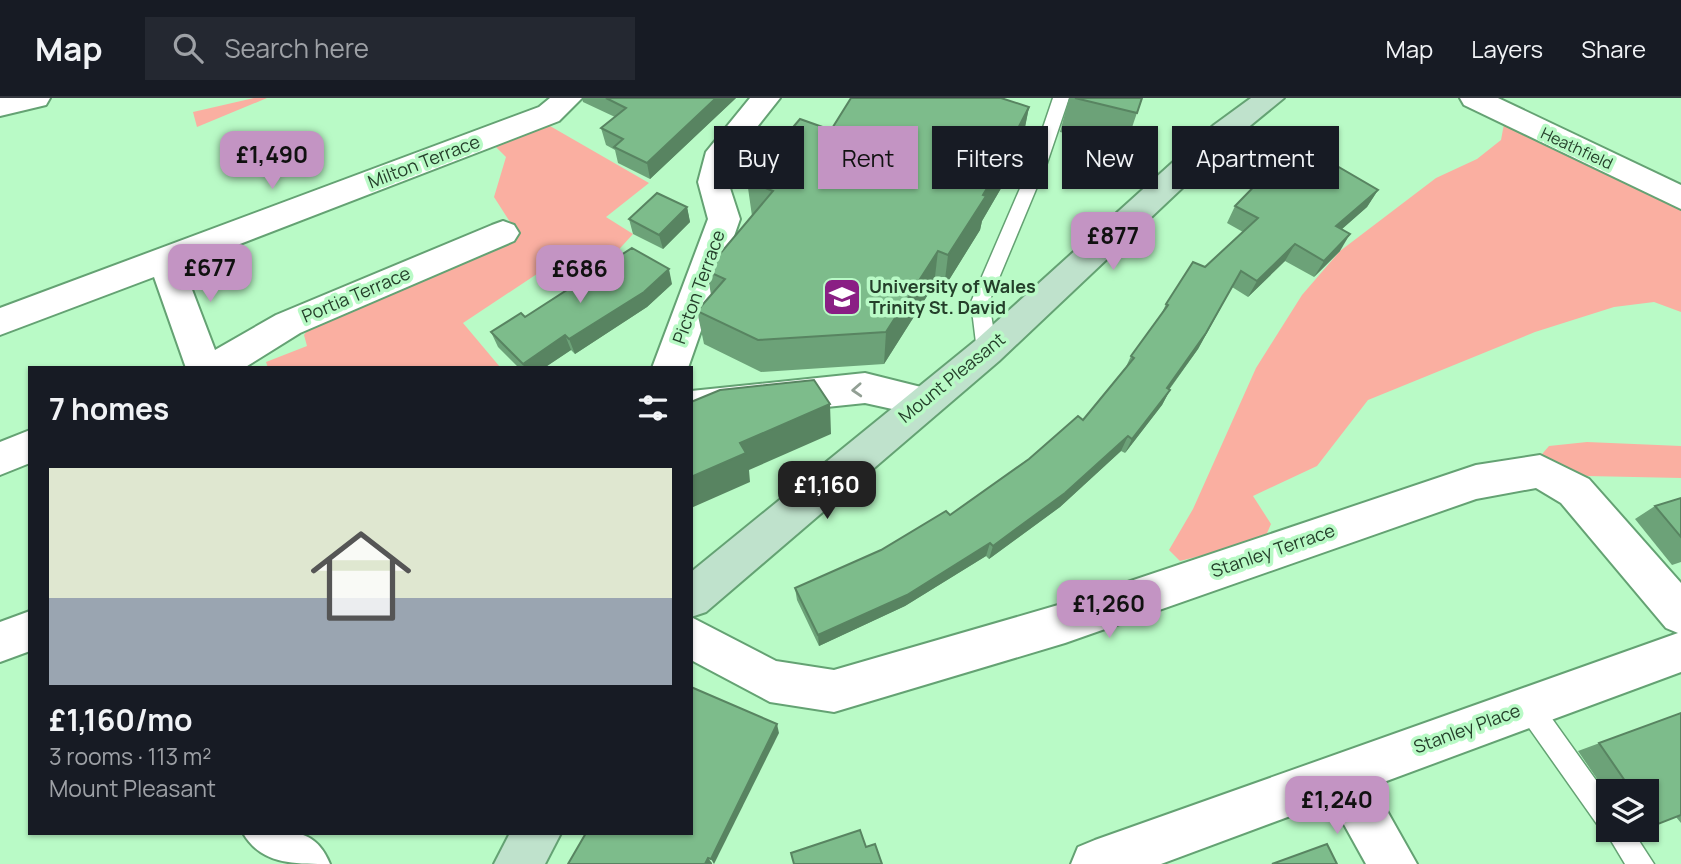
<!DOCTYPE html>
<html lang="en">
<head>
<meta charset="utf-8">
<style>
  body { margin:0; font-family:Manrope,sans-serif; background:#242831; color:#f1f3f6; height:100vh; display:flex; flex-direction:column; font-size:26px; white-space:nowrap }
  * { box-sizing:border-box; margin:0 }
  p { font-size:23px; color:#9ea1a6 }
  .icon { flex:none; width:38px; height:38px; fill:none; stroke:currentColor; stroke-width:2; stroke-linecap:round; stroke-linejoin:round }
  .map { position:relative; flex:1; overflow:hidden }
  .details { position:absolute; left:28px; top:268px; width:665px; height:469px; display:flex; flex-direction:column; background:#171b24; border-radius:0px; box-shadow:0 2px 5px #0004 }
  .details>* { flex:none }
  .guide { position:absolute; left:714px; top:28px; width:665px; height:63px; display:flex; gap:14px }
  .controls { position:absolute; left:1596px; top:681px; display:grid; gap:14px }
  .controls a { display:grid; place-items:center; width:63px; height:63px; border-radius:0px; background:#171b24; box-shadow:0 2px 5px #0004; font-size:35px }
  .price { position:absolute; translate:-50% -60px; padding:0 16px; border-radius:14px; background:#c394c3; color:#111; font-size:23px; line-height:46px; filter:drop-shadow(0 2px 4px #0008) }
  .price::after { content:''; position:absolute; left:50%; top:42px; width:21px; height:16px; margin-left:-10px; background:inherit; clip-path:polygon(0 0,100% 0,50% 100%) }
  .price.active { background:#222; color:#fff }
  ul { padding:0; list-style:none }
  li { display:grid; align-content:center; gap:14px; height:371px; padding:0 21px }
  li+li { border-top:2px solid #363941 }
  li span { display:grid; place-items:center; height:217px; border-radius:0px; color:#555 }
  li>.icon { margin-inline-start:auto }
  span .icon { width:126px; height:126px; fill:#fffc; stroke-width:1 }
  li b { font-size:30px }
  h2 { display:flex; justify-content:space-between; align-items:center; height:84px; padding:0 21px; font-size:30px }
  .pill { padding:0 24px; border-radius:0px; background:#171b24; box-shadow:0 2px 5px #0004; font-size:24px; line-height:63px }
  .pill.active { background:#c394c3; color:#111 }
  header { display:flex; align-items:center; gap:42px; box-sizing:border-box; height:98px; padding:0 35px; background:#171b24; border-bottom:2px solid #363941 }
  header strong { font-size:33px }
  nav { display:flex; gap:38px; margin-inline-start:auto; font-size:24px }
  .search { width:490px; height:63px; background:#242831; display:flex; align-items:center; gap:18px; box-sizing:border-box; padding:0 24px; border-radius:0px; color:#9ea1a6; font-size:26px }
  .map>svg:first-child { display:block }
  .green { fill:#faafa1 }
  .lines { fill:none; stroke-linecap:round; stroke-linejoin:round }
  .lane-casing { stroke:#64a273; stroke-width:3 }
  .street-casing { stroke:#64a273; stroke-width:4 }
  .secondary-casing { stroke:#64a273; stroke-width:4 }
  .lane { fill:#fff; fill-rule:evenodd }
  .street { fill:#fff; fill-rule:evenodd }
  .secondary { fill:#bfe2cc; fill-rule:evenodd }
  .wall { fill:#6ca278 }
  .shaded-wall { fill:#588461 }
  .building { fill:#7dbc8b; stroke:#588461; stroke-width:2 }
  .oneway { stroke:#929f94 }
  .labels { text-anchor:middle; stroke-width:7; stroke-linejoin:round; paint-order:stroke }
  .far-street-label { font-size:16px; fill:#243f2a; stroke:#b9fac6 }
  .street-label { font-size:18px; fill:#243f2a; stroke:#b9fac6 }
  .poi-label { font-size:18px; font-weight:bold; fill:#243f2a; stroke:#b9fac6; text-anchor:start }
</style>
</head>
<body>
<header>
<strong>Map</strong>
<div class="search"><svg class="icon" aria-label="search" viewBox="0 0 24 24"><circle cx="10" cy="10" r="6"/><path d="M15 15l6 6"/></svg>Search here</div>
<nav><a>Map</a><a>Layers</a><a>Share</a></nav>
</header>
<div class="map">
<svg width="1681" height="766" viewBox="0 0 1681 766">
  <rect width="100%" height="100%" fill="#b9fac6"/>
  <g class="green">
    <path d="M254,0H267L197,29L193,14Z"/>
    <path d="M1504,26L1681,109V214L1654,204L1614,209L1535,234L1368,302L1317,368L1253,398L1271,426L1264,442L1180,463L1169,452L1193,411L1256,270L1302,197L1340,153L1436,80L1477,61L1501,42Z"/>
    <path d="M550,28L649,85L606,119L633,136L593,180L558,162L463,225L500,269L268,270L266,264L307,248L304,237L313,224L519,138L494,99L506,59L495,48Z"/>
    <path d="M1587,344L1681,348V380L1587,378L1537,362L1549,348Z"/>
  </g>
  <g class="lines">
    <defs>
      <g id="lane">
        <path d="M1053,0H1069L1047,65L989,204L997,253L994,258H980L977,253L971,204L1031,65Z"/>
        <path d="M1529,597L1538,601L1608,699V732H1632L1654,766H1625L1604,731L1599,729L1520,617L1517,609L1520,601Z"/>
      </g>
      <g id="street">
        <path d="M0,0H50L46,7L0,18Z"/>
        <path d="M550,0H582L559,23L183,168L215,252L276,217L492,127L503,123L514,127L519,135L514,143L300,235L244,270H186L154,179L0,237V210L539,9Z"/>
        <path d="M750,0H780L735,57L728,84L740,121L688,270H652L708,121L698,84L706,54Z"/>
        <path d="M1460,0H1498L1681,87V111L1464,7Z"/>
        <path d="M865,275L937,293L942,303L937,313L924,318L865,305L691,323V293Z"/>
        <path d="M30,332V365L0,377V344Z"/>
        <path d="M1540,357L1589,381L1681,485V574L1373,688L1417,766H1366L1331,703L1161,766H1071L1078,749L1095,742L1678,535L1666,530L1561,405L1536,390L1476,401L1065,545L834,614L770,604L691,562V519L776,563L834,572L1065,505L1476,367Z"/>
        <path d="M30,513V553L0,564V524Z"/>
        <path d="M243,735C282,735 313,724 330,766C291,766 261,766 243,735Z"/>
      </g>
      <g id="secondary">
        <path d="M1251,0H1284L1234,41L999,263L706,514L691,519V474L975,243L1214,27Z"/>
        <path d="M510,735H561L545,766H494Z"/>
      </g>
    </defs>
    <use href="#lane" class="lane-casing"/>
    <use href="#street" class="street-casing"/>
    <use href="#secondary" class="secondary-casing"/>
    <use href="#lane" class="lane"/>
    <use href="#street" class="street"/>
    <use href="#secondary" class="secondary"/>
  </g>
  <g class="wall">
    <path d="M582,0H736L650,81L618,65L615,52L606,47L601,30L615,19L583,4Z"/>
    <path d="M1069,0H1142L1125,50L1060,34Z"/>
    <path d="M1029,9L1022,44L1009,69L1007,80L982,123L980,132L944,190L934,187L884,266L761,274L704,246L697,213L711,197L707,173L752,118L747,83L831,32Z"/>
    <path d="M1378,92L1367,109L1342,131L1340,153L1314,179L1285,163L1248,199L1232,189L1198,251L1169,292H1170L1162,307L1125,355L1121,353L1060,409L989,461L986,458L905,508L819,548L797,502L795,490L881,452L950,417L1083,322L1125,271L1131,258L1161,217L1166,206L1243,134L1227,125L1235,108Z"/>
    <path d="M687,109L690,124L663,151L633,136L629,121Z"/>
    <path d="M672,186L647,209L575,256L571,252L544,270H519L498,249L491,234L525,219Z"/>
    <path d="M1681,400V464L1672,467L1635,421L1655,408Z"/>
    <path d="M1681,615V725L1676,719L1647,729V693H1608V697L1578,653Z"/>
  </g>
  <g class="shaded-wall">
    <path d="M716,0H736L650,81L647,65Z"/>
    <path d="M1029,9L1022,44L1009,69L1007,80L982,123L980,132L944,190L948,157L983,97Z"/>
    <path d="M1378,92L1367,109L1326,145L1336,128Z"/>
    <path d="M687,109L690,124L663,151L659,137Z"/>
    <path d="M1350,136L1340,153L1314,179L1324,163Z"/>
    <path d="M1295,146L1285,163L1248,199L1257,183Z"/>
    <path d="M938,153L934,187L884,266L886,234Z"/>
    <path d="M669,171L672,186L647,209L575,256L569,241Z"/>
    <path d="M1241,173L1198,251L1159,305L1167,290Z"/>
    <path d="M565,237L571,252L544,270H524L523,266Z"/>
    <path d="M1170,292L1162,307L1125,355L1132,341Z"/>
    <path d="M830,306L831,336L749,372L750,384L691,410V379L740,345Z"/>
    <path d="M1128,338L1121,353L1060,409L989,461L993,448Z"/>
    <path d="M990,445L986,458L905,508L819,548L818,537Z"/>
    <path d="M777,626L779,635L714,766L711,761Z"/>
    <path d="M708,760L712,765V766H705Z"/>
  </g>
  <g class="building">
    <path d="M606,0H716L647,65L614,49L623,41L601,30L626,10Z"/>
    <path d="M851,0H1001L1029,9L1011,44L1014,45L983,97L986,98L948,157L938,153L886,234L758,242L697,213L725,181L707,173L708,170L773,93L747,83L800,21L831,32Z"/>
    <path d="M1075,0H1142L1137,15Z"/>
    <path d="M1301,47L1378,92L1336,128L1350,136L1324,163L1295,146L1257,183L1241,173L1206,235L1167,290L1170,292L1132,341L1128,338L1065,395L993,448L990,445L907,497L818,537L795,490L881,452L946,413L950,417L1029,361L1078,318L1083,322L1134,260L1131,258L1168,207L1166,206L1193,164L1205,169L1258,120L1235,108L1273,69Z"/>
    <path d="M657,95L687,109L659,137L629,121Z"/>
    <path d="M632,150L669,171L644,194L569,241L565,237L523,266L491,234L521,215L525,219Z"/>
    <path d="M814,282L830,306L740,345L746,355L691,379V304L720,292Z"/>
    <path d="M1681,400V439L1655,408Z"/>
    <path d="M691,589L777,626L711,761L708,760L705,766H568L586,735H691Z"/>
    <path d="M1681,615V717L1658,726L1653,723L1647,714V693H1632L1599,645Z"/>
    <path d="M860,732L866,749L875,746L882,766H794L791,755Z"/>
    <path d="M1327,746L1337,766H1272Z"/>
  </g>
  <defs><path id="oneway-chevron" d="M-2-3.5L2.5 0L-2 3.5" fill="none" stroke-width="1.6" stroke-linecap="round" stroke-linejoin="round" transform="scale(1.75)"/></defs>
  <use class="oneway" href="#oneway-chevron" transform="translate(857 292) rotate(177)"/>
  <defs>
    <symbol id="university-square" viewBox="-11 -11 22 22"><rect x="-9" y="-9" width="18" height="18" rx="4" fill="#8a1f84" stroke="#b9fac6"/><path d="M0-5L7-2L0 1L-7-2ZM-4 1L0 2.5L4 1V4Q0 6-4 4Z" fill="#fff"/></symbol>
  </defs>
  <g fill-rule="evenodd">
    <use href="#university-square" x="820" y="177" width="44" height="44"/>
  </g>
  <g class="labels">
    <g class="far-street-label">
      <text transform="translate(1577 50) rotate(25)" y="6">Heathfield</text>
    </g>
    <g class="street-label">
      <text transform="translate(424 64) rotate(-21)" y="6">Milton Terrace</text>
      <text transform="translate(699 189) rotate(-70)" y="6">Picton Terrace</text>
      <text transform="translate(356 197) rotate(-23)" y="6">Portia Terrace</text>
      <text transform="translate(952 280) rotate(-39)" y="6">Mount Pleasant</text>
      <text transform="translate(1273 453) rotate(-19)" y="6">Stanley Terrace</text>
      <text transform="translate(1467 631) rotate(-20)" y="6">Stanley Place</text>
    </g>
    <g class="poi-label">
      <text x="869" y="195">University of Wales<tspan x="869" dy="21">Trinity St. David</tspan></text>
    </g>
  </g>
</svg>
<div class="controls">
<a><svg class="icon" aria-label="layers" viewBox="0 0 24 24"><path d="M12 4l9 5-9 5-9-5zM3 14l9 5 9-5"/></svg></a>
</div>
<b class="price" style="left:272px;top:93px">£1,490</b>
<b class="price" style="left:1113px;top:174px">£877</b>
<b class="price" style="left:210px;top:206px">£677</b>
<b class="price" style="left:580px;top:207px">£686</b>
<b class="price active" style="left:827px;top:423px">£1,160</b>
<b class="price" style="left:1109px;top:542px">£1,260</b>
<b class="price" style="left:1337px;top:738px">£1,240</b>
<div class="guide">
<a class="pill">Buy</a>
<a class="pill active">Rent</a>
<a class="pill">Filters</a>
<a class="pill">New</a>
<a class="pill">Apartment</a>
</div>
<section class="details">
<h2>7 homes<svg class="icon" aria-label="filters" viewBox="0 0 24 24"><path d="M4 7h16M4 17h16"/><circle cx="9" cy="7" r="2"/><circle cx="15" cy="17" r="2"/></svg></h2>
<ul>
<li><span style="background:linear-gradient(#dfe7d0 60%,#9aa5b1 0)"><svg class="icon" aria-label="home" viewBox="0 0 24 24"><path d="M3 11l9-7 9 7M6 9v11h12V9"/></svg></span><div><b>£1,160/mo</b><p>3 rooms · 113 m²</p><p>Mount Pleasant</p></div></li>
</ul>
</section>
</div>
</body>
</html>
